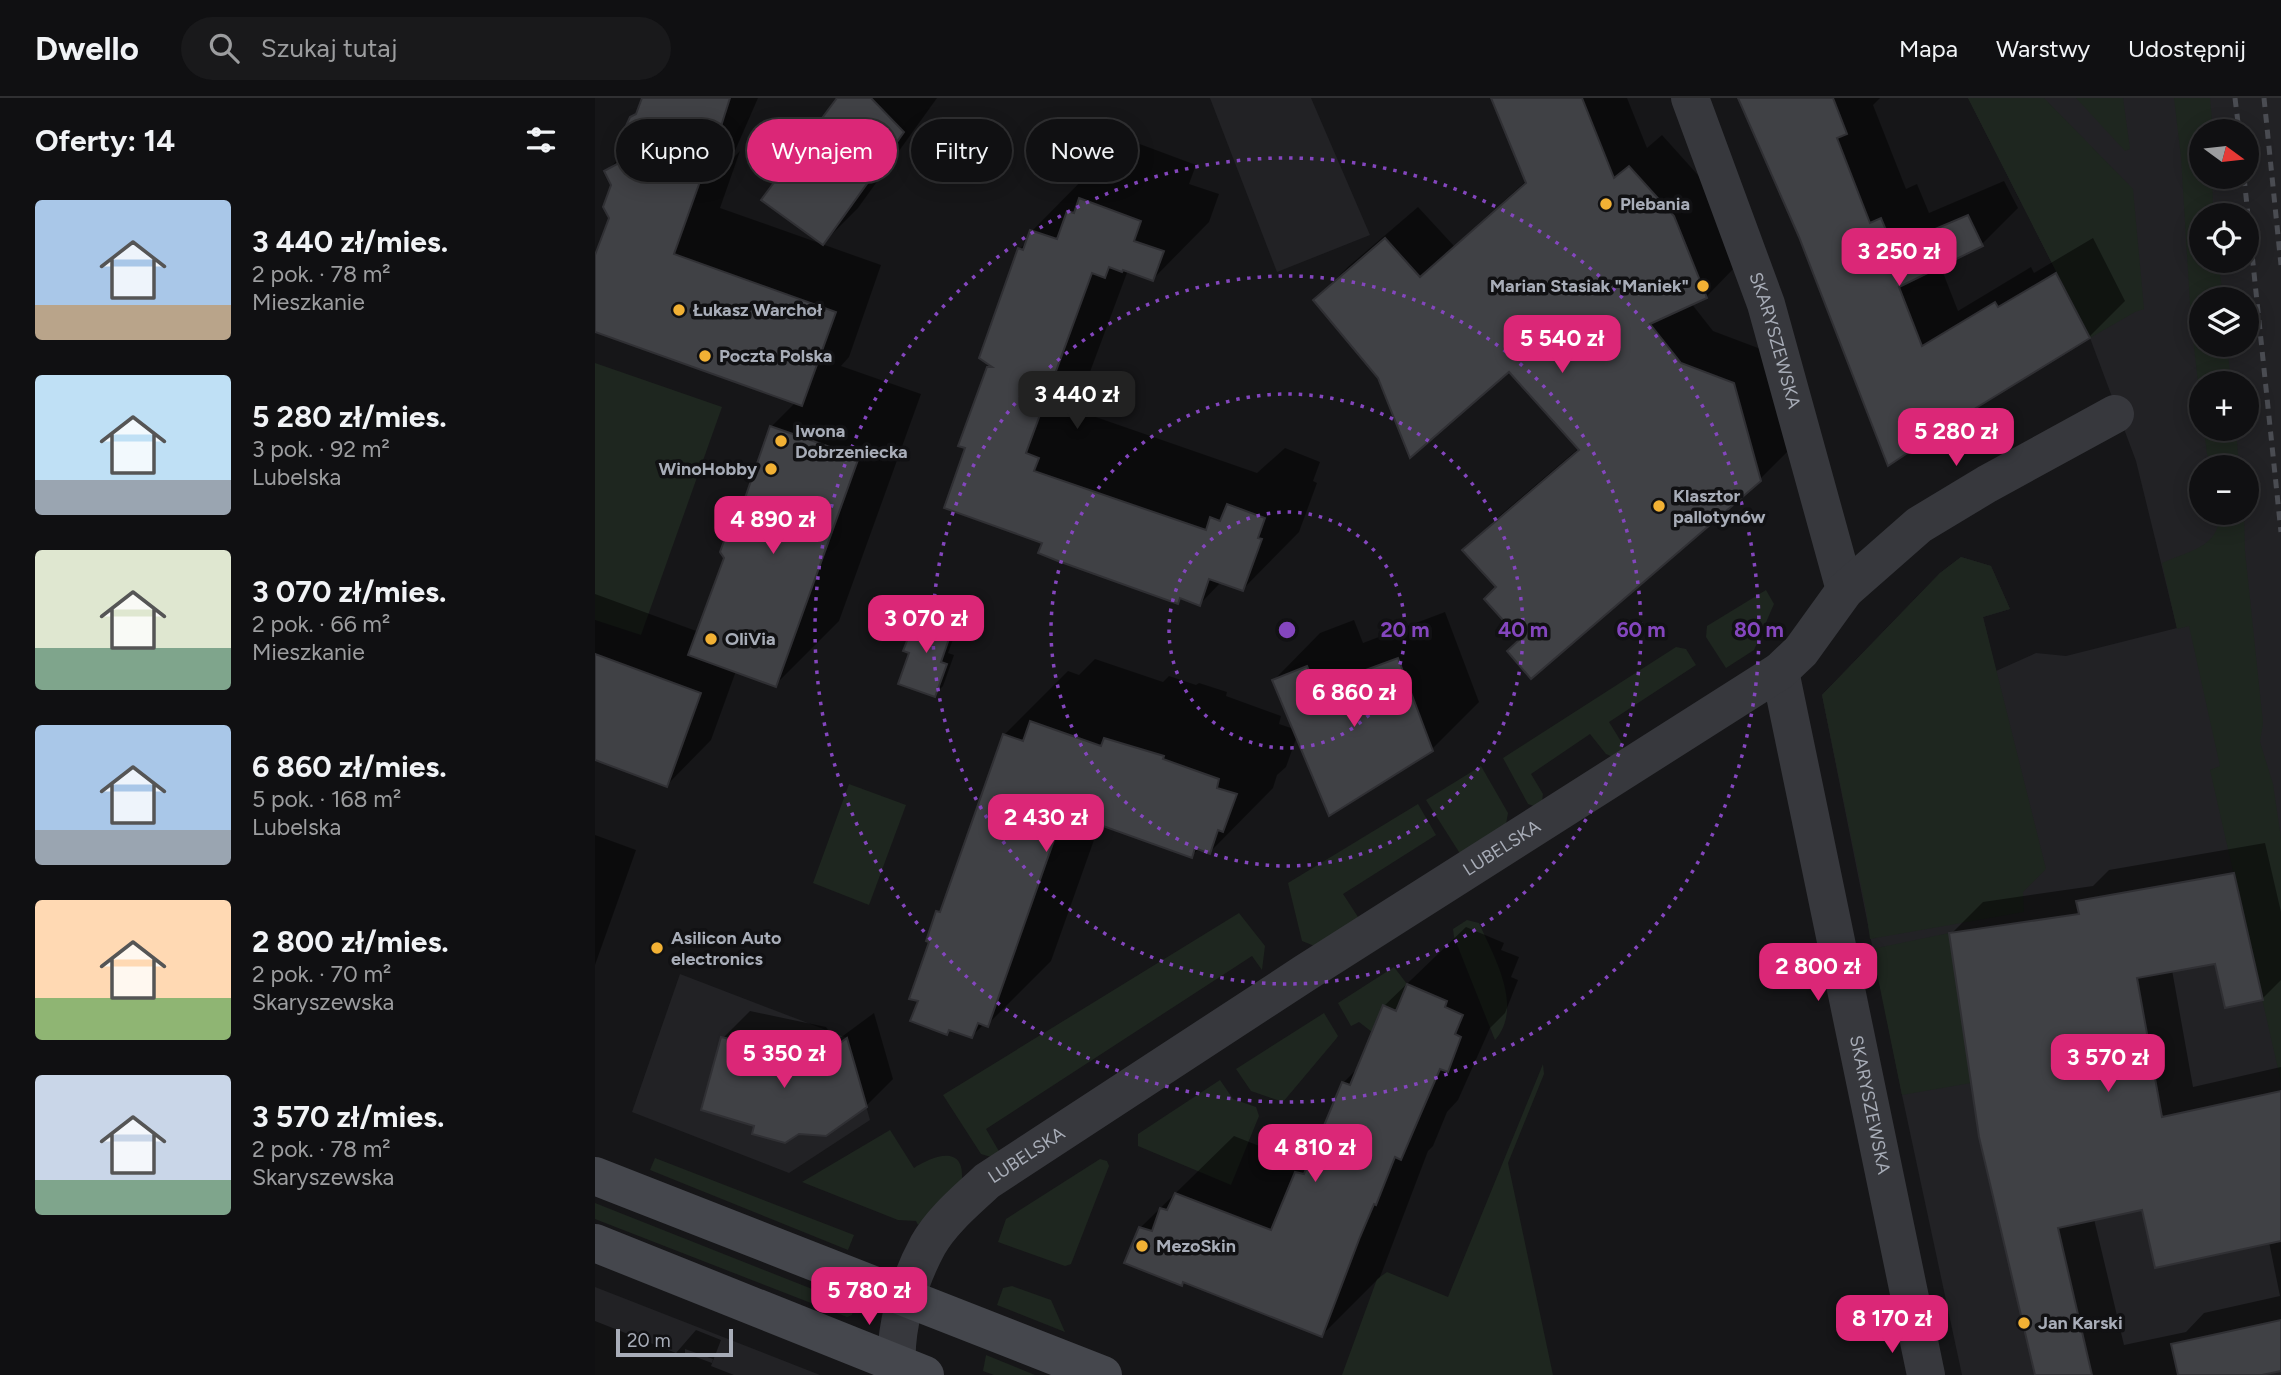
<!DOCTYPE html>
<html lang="pl">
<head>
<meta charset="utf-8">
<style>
  body { margin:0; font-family:Figtree,sans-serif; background:#19191b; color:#f1f3f6; height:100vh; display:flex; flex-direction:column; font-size:26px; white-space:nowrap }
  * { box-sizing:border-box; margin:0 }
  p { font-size:23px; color:#9c9d9f }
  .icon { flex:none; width:38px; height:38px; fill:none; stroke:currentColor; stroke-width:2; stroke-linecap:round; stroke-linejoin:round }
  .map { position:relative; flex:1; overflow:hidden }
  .panel { display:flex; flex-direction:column; background:#101012; width:595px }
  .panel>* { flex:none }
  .guide { position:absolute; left:21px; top:21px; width:665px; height:63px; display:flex; gap:14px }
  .needle { width:46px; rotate:105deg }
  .fabs { position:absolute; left:1594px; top:21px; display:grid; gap:14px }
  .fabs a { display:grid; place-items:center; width:70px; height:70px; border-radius:50%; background:#101012; box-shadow:0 4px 18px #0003,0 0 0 2px #303032; font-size:35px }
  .scale { position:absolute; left:21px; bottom:18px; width:117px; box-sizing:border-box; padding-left:7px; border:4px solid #a8adb8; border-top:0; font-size:19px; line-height:24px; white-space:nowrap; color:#a8adb8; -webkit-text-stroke:5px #111113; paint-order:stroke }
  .price { position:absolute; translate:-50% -60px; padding:0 16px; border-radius:14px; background:#db2777; color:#fff; font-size:23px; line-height:46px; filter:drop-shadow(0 2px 4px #0008) }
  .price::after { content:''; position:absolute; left:50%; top:42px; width:21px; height:16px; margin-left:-10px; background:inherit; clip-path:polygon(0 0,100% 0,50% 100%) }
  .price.on { background:#222; color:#fff }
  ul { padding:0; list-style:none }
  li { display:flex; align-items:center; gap:21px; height:175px; padding:0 35px }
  li span { display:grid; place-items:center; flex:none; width:196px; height:140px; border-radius:7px; color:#555 }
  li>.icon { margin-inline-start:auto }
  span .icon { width:84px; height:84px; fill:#fffc; stroke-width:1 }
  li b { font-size:30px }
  h2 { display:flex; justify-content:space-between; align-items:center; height:84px; padding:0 35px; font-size:30px }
  .tag { padding:0 24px; border-radius:32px; background:#101012; box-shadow:0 4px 18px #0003,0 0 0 2px #303032; font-size:24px; line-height:63px }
  .tag.on { background:#db2777; color:#fff }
  header { display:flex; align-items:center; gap:42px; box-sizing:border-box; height:98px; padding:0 35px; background:#101012; border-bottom:2px solid #303032 }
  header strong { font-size:33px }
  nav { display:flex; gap:38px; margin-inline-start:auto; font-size:24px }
  .search { width:490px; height:63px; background:#19191b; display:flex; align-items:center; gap:18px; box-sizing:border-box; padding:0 24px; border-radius:38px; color:#9c9d9f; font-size:26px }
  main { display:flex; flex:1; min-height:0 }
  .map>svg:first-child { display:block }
  .built { fill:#222225; fill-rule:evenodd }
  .green { fill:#1e261f }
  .shadow { fill:#0007; fill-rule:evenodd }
  .building { fill:#404145; stroke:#303034; stroke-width:2 }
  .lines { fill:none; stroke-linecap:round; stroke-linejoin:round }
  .street { stroke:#37383d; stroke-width:38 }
  .secondary { stroke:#45474d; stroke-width:38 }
  .rail { stroke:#4a4c52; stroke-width:5; stroke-dasharray:9 7; stroke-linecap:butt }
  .ring { fill:none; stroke:#8446be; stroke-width:3.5; stroke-dasharray:3.5 7 }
  .poi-dot { fill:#f2b134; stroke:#111113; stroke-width:2.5 }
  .labels { text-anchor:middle; stroke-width:7; stroke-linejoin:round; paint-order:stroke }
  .poi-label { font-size:18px; font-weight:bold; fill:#a8adb8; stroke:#111113; text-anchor:start }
  .street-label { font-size:18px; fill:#a8adb8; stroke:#111113 }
  .centre { fill:#8446be; stroke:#111113; stroke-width:3.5 }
  .ring-label { font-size:21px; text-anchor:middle; font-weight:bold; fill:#8446be; stroke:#111113; stroke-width:7; stroke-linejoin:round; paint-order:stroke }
</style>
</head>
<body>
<header>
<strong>Dwello</strong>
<div class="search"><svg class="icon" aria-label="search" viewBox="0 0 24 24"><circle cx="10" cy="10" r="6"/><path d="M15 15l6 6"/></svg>Szukaj tutaj</div>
<nav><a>Mapa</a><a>Warstwy</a><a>Udostępnij</a></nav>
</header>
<main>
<section class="panel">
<h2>Oferty: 14<svg class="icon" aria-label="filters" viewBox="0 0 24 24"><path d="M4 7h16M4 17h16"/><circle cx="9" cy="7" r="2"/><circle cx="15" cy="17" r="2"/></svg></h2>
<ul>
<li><span style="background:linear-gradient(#a9c7e8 75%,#b9a48a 0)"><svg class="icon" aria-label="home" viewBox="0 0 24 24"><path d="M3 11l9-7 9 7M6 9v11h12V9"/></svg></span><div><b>3 440 zł/mies.</b><p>2 pok. · 78 m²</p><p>Mieszkanie</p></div></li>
<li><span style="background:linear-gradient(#bfe0f5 75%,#9aa5b1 0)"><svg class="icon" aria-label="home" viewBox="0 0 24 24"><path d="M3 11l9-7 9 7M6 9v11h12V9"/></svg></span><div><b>5 280 zł/mies.</b><p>3 pok. · 92 m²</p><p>Lubelska</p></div></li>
<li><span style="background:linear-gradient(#dfe7d0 70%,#7fa58c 0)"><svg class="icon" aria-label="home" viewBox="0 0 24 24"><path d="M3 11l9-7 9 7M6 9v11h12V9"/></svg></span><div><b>3 070 zł/mies.</b><p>2 pok. · 66 m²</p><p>Mieszkanie</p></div></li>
<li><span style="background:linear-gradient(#a9c7e8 75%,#9aa5b1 0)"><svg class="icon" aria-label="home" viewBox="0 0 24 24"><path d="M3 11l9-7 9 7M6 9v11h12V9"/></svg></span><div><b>6 860 zł/mies.</b><p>5 pok. · 168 m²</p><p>Lubelska</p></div></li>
<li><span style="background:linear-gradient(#ffd9b3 70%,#8fb573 0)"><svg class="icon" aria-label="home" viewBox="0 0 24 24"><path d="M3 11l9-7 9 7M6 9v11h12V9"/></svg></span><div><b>2 800 zł/mies.</b><p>2 pok. · 70 m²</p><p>Skaryszewska</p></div></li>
<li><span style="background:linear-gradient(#c9d6e8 75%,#7fa58c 0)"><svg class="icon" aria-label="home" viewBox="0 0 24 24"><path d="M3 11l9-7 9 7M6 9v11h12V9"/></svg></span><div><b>3 570 zł/mies.</b><p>2 pok. · 78 m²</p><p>Skaryszewska</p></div></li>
</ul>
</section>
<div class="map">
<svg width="1686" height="1277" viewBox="0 0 1686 1277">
  <rect width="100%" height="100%" fill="#161618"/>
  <g class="built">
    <path d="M615,0H716L775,137L682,174Z"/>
    <path d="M1373,0H1686V1277H1367L1307,997L1227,597L1345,475L1366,459L1396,468L1415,511L1388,519L1401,573L1441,555L1471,558L1582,530L1541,363L1495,240ZM1606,33H1652V79H1606ZM1606,117H1652V163H1606ZM1606,201H1652V247H1606ZM1606,285H1652V331H1606ZM1606,369H1652V415H1606Z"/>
    <path d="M85,876L252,940L275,1022L194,1075L37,1014Z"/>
    <path d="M0,1189L225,1277H0Z"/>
  </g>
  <g class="green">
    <path d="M1373,0H1449L1538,91L1549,211L1540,214L1495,240Z"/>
    <path d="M1481,0H1528L1535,51L1530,53Z"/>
    <path d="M1579,0H1615L1618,33H1606V79H1617L1618,106L1623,117H1606V163H1627L1625,174L1628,201H1606V247H1632L1636,285H1606V311L1596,222L1586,59Z"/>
    <path d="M0,265L127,309L46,537L0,522Z"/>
    <path d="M1609,331H1641L1644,369H1619L1612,356Z"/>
    <path d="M1624,415H1649L1650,453L1668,625L1665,644L1678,686L1686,740V984L1615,672L1625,668L1594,528L1582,531L1567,465C1593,453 1626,449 1624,415Z"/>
    <path d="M1366,459L1396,468L1415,511L1388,519L1451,771L1428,794L1429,814L1275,841L1271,812L1227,597L1345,475Z"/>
    <path d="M1171,492L1179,506L1159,552L1131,570L1111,539L1112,528Z"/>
    <path d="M1081,549L1091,551L1101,567L1014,624L1027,645L1028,651L1018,659L1011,656L995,636L936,676L948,696L947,703L939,708L933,706L908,660Z"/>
    <path d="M886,668L913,715L911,726L867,754H864L831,702Z"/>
    <path d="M254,686L311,707L274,807L218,785Z"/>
    <path d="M823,706L841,737L748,796L763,819L722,849L707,843L693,785Z"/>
    <path d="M644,815L670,848L667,872L657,858L391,1031L405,1055L396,1059L386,1056L348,997Z"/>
    <path d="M872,822L884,825C899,859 929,909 900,942L859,839L858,831Z"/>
    <path d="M1354,835L1376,985L1307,997L1277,851Z"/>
    <path d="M799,869L812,886L801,913L788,908L777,934L764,924L756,928L743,905Z"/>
    <path d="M729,915L743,938L741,941L688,1004L656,993L641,971Z"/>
    <path d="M948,966L949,976L913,1065L958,1277H747L782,1181L792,1174L853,1199Z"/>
    <path d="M625,982L638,1001L661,1009L664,1018L636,1087L543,1048V1036Z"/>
    <path d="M295,1032L319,1070C338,1058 369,1046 367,1081L323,1127L321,1123L303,1122L207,1084Z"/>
    <path d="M60,1060L259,1137L253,1152L55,1072Z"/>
    <path d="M505,1061L512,1063L514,1068L476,1166L470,1168L403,1144L411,1121Z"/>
    <path d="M0,1105L255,1206L258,1211L257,1217L252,1219L0,1121Z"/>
    <path d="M417,1188L456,1202L470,1234L402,1207L408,1190Z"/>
    <path d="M391,1257L440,1277H399L388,1273Z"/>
  </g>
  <g class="shadow">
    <path d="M49,0H163L136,62L145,53L125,110L286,167L254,259L246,268L326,296L244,523L180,587L141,573L116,642L72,687L0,661V496L104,534L130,460L136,430L144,422L176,329L201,304L0,232V162L16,119L18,87L11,74L29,55L36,38V20L44,12Z"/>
    <path d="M244,0H342L263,110L228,145Z"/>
    <path d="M898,0H1032L1052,50L1067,37L1111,86L1143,166L1111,199L1096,205L1118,233L1171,253L1197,349L1164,382L926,541L903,488L869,452L902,420L984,350L915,272L785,279L720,202L753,169L823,109L859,148L932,82Z"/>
    <path d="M1146,0H1285L1278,7L1311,91L1322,86L1334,115L1409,83L1423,110L1387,146L1345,167L1363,213L1436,169L1439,175L1498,140L1530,203L1494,239L1325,343L1319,349L1256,265Z"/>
    <path d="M542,45L601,67L594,86L624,96L614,124L558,181L533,172L486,298L500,303L495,317L662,375L690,350L725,364L718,383L722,385L704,434L648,491L627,483L605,506L587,499L583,504L449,444L372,349L394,270L397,267L425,151L433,142L437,133L493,76L506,81Z"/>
    <path d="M333,507L366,520L353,555L359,557L348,588L339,597L316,554L324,516Z"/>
    <path d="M850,514L884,604L837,651L702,638L691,669L682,677L678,690L615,754L605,750L596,758L505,725L456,863L392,927L389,926L377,938L356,931L352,935L325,902L343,814L348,808L409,637L473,573L484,577L500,561L568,584L574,578L601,587L604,585L632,594L631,598L686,618L684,626L699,631L679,582L725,535L759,522L768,545Z"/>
    <path d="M0,737L41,752L0,867Z"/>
    <path d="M1670,745L1686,814V882L1667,901L1622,864L1577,872L1598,989L1686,969V1271L1658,1277H1442L1356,836L1388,804L1498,788L1514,772ZM1549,1110L1674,1144L1685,1198L1609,1215L1591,1234L1529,1247L1499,1121Z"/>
    <path d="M871,829L909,845L906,852L924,859L916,879L923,882L910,915L895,930L863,1002L852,1014L838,1048L833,1053L785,1179L727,1237L589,1183L586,1186L545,1130L639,1038L710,1066L719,1057L748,985L765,968L789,908Z"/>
    <path d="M155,913L231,929L241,943L279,915L298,981L271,1008L161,1026L128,940Z"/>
    <path d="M0,1223L81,1255L101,1232L126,1242L116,1268L139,1277H0ZM90,1251L118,1261L117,1265L90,1255Z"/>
  </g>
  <g class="building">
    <path d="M47,0H135L114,66L112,64L79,156L241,214L207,308L0,234V157L14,120L8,109L16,87L9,73L24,65L34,38L30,30L35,19L41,16Z"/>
    <path d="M242,0H276L309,34L228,147L166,102Z"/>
    <path d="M896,0H987L1019,80L1034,68L1079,118L1112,200L1055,226L1086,265L1139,285L1166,383L936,581L912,553L925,541L889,501L901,489L867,452L984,352L914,274L815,360L783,280L718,202L790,140L825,179L931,85Z"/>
    <path d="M1143,0H1238L1252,36L1242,40L1275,125L1286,120L1298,149L1373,117L1388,148L1304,189L1327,248L1400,204L1403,209L1461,175L1495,240L1319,348L1320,350L1293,368L1204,139Z"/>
    <path d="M484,100L546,123L539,143L569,153L558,183L528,172L527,174L514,169L510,180L497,175L431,355L444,360L439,373L611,432L615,419L625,423L632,406L670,420L663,440L667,441L648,493L614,481L605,508L585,500L583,506L463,463L443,455L447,445L349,410L370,350L363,348L392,269H397L384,260L423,150L428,152L435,132L462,141L472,113L479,115Z"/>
    <path d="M175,328L264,359L181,589L93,557L129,460L125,454L134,429L141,426Z"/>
    <path d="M323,515L358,529L346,564L352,566L340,599L303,586L314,555L308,553Z"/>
    <path d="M0,556L106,595L72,689L0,662Z"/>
    <path d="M803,560L838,653L734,718L677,582L712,568L722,590Z"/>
    <path d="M435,623L506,648L509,640L569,658L568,661L624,681L622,690L642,696L628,734L623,732L615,756L600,750L597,760L469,714L393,929L383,925L377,940L354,932L352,937L315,923L323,903L314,901L334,844L331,843L341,813L345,814L408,636L428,643Z"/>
    <path d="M1639,775L1668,902L1630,910L1620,866L1542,880L1567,1019L1686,993V1143L1560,1170L1547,1112L1463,1130L1497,1277H1440L1384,1039L1354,835L1484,816L1481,803Z"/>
    <path d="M812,886L852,903L850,909L868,917L860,936L866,939L853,974L845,971L806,1062L800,1059L781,1107L779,1106L765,1139L727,1239L588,1184L587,1188L529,1165L544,1129L557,1133L565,1110L572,1112L580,1095L676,1132L700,1074L709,1076L747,984L755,987L788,907L801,913Z"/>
    <path d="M126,939L203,956L213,968L252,940L272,1009L231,1038L204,1036L190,1045L157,1036L159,1028L106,1012Z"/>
    <path d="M1686,1222V1273L1667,1277H1583L1576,1246Z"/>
  </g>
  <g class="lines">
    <g class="street">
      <path id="s1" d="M1095,0L1171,206L1250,492"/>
      <path id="s2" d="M1185,573L1331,1277"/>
      <path id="s3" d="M303,1277C297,1235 313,1184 333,1147C347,1122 372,1102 392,1083L710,875L1185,573L1206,553L1250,492L1324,427L1392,386L1520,316"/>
    </g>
    <g class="secondary">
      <path d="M0,1078L508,1277"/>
      <path d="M0,1145L330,1277"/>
    </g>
    <g class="rail">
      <path d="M1640,0L1644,33"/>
      <path d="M1669,0L1686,167"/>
      <path d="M1649,79L1686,434"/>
    </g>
  </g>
  <g class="ring">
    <circle cx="692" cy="532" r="118"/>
    <circle cx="692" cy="532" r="236"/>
    <circle cx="692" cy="532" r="354"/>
    <circle cx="692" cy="532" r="472"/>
  </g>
  <g class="poi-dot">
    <circle cx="1011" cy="106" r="7"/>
    <circle cx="1108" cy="188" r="7"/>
    <circle cx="84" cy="212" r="7"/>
    <circle cx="110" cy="258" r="7"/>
    <circle cx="186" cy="343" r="7"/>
    <circle cx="176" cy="371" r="7"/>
    <circle cx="1064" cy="408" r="7"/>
    <circle cx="116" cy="541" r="7"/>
    <circle cx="62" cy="850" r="7"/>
    <circle cx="547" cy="1148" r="7"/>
    <circle cx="1429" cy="1225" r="7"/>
  </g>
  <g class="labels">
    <g class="poi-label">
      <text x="1025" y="112">Plebania</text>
      <text x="1094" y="194" text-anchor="end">Marian Stasiak "Maniek"</text>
      <text x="98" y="218">Łukasz Warchoł</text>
      <text x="124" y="264">Poczta Polska</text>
      <text x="200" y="339">Iwona<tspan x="200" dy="21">Dobrzeniecka</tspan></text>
      <text x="162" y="377" text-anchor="end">WinoHobby</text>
      <text x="1078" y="404">Klasztor<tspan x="1078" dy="21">pallotynów</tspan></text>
      <text x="130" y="547">OliVia</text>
      <text x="76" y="846">Asilicon Auto<tspan x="76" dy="21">electronics</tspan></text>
      <text x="561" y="1154">MezoSkin</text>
      <text x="1443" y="1231">Jan Karski</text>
    </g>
    <g class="street-label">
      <text dy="6" stroke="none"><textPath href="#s1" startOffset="257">SKARYSZEWSKA</textPath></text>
      <text dy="6" stroke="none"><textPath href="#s3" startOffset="836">LUBELSKA</textPath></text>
      <text dy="6" stroke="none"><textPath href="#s2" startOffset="443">SKARYSZEWSKA</textPath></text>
      <text dy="6" stroke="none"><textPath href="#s3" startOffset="270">LUBELSKA</textPath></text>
    </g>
  </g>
  <circle cx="692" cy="532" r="10" class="centre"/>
  <g class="ring-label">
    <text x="810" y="539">20 m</text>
    <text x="928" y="539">40 m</text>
    <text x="1046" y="539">60 m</text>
    <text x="1164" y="539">80 m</text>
  </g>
</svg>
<div class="fabs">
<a><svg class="needle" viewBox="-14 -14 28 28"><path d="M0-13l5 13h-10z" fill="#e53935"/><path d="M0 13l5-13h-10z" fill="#9c9d9f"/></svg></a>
<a><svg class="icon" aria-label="locate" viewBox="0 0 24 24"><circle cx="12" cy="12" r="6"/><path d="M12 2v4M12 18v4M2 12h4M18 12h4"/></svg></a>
<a><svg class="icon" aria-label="layers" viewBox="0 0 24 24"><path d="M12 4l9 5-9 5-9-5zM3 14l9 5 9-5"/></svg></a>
<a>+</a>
<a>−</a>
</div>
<div class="scale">20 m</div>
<b class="price" style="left:1304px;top:190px">3 250 zł</b>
<b class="price" style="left:967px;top:277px">5 540 zł</b>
<b class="price on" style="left:482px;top:333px">3 440 zł</b>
<b class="price" style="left:1361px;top:370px">5 280 zł</b>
<b class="price" style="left:178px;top:458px">4 890 zł</b>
<b class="price" style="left:331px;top:557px">3 070 zł</b>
<b class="price" style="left:759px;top:631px">6 860 zł</b>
<b class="price" style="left:451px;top:756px">2 430 zł</b>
<b class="price" style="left:1223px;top:905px">2 800 zł</b>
<b class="price" style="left:189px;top:992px">5 350 zł</b>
<b class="price" style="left:1513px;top:996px">3 570 zł</b>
<b class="price" style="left:720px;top:1086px">4 810 zł</b>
<b class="price" style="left:274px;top:1229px">5 780 zł</b>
<b class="price" style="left:1297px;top:1257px">8 170 zł</b>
<div class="guide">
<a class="tag">Kupno</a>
<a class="tag on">Wynajem</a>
<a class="tag">Filtry</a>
<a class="tag">Nowe</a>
</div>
</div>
</main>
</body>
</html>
